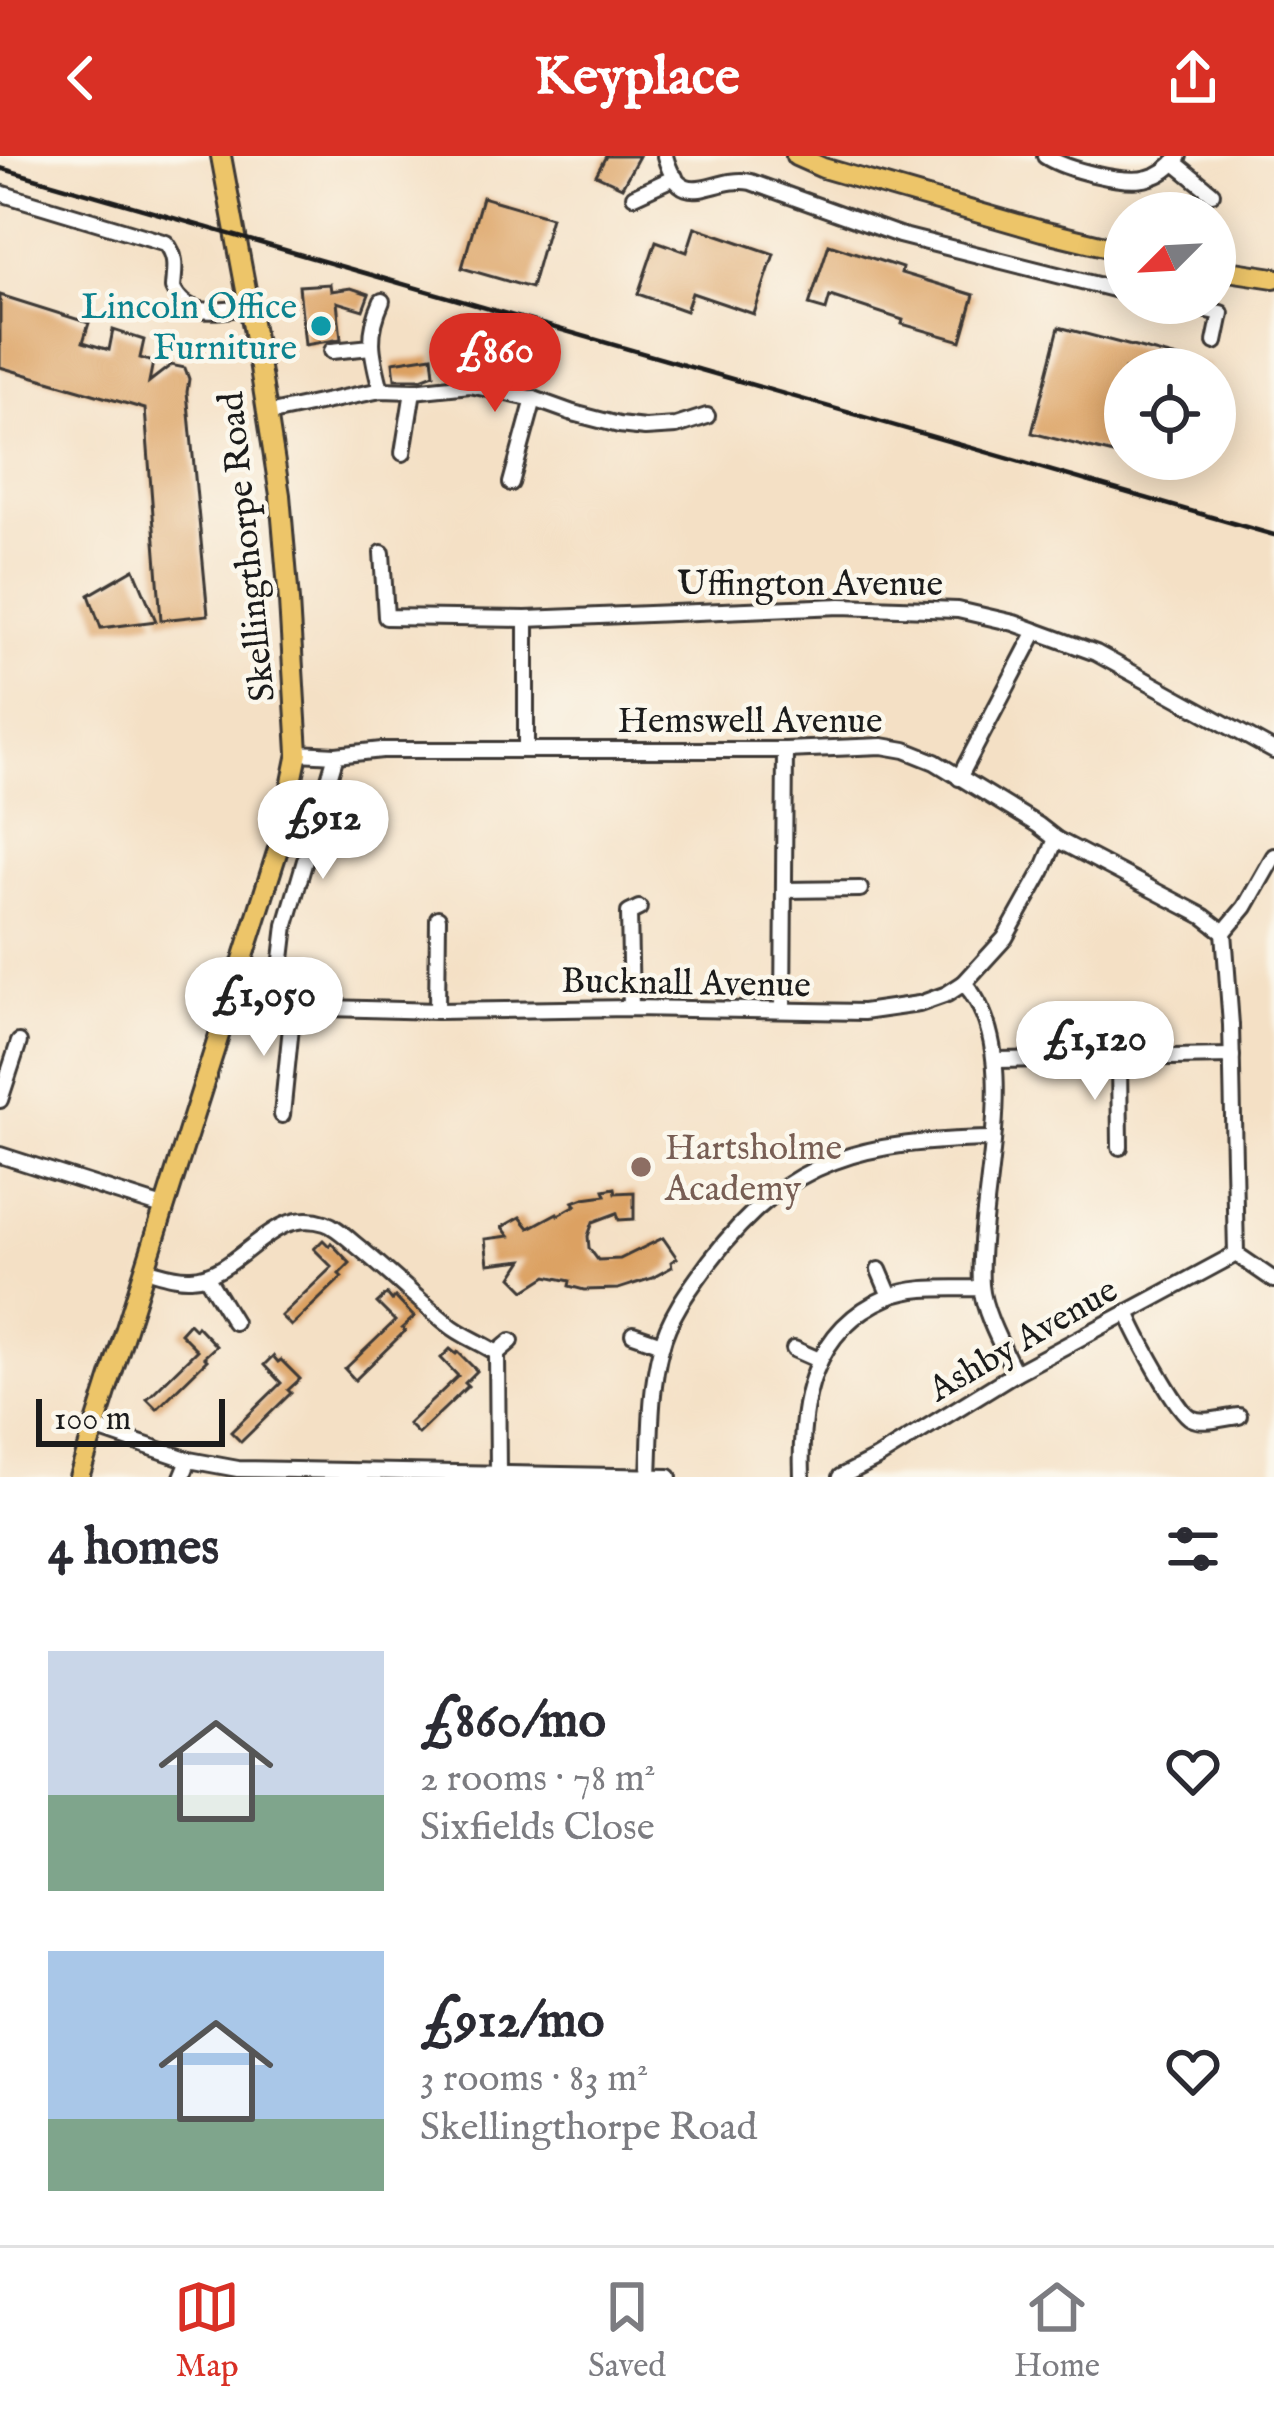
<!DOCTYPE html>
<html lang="en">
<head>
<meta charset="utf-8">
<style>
  body { margin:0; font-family:"IM FELL English",serif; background:#f7f7f7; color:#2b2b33; height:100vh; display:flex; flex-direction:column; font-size:45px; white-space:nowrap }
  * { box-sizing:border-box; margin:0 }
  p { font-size:39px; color:#7c7c81 }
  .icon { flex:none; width:66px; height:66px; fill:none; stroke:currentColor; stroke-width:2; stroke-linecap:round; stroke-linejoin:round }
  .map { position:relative; height:1321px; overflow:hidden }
  .sheet { display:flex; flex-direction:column; background:#fff; flex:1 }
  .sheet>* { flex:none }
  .needle { width:78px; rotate:246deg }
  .tools { position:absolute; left:1104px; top:36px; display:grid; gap:24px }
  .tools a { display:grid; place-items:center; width:132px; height:132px; border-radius:50%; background:#fff; box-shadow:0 6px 30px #0003; font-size:60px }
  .scale { position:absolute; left:36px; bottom:30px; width:189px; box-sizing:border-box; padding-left:12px; border:6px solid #1c1c1c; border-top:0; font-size:33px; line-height:42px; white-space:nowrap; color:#1c1c1c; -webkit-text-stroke:9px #fbf7ec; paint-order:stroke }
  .price { position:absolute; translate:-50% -102px; padding:0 27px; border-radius:42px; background:#fff; color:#222; font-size:39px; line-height:78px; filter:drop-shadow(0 3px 6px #0008) }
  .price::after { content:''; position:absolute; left:50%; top:72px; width:36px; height:27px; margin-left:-18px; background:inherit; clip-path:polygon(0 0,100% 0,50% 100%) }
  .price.selected { background:#d93025; color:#fff }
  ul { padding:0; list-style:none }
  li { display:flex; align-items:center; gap:36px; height:300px; padding:0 48px }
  li span { display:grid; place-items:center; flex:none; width:336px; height:240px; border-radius:0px; color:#555 }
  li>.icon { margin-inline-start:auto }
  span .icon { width:144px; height:144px; fill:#fffc; stroke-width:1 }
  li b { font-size:51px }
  h2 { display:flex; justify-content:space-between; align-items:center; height:144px; padding:0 48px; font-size:51px }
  header { display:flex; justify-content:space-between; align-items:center; height:156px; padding:0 48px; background:#d93025; color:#fff; font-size:54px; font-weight:800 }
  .menu { display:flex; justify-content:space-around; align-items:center; height:168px; border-top:3px solid #e1e1e2; background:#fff; font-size:33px; color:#7c7c81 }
  .menu a { display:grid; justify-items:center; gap:6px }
  .menu .selected { color:#d93025 }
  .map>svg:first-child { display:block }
  .building { fill:#dca162 }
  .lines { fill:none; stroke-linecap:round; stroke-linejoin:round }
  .minor-casing { stroke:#3c3935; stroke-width:20 }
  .major-casing { stroke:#3c3935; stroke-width:24 }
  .minor { stroke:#fff; stroke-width:14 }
  .major { stroke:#edc569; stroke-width:18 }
  .rail { stroke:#1c1c1c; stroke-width:4.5 }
  .culture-dot { fill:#0f9aa8; stroke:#fbf7ec; stroke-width:4.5 }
  .education-dot { fill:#8d6e63; stroke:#fbf7ec; stroke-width:4.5 }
  .labels { text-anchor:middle; stroke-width:9; stroke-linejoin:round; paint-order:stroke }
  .culture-label { font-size:36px; fill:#0d838f; stroke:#fbf7ec; text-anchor:end }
  .street-label { font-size:36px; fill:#1c1c1c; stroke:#fbf7ec }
  .education-label { font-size:36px; fill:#785e54; stroke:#fbf7ec; text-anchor:start }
</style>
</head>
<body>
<header><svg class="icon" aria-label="back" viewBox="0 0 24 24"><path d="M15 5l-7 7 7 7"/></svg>Keyplace<svg class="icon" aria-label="share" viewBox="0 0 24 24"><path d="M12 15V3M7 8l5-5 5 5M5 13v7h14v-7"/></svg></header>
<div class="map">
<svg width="1274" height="1321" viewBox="0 0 1274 1321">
  <rect width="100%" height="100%" fill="#fbf7ec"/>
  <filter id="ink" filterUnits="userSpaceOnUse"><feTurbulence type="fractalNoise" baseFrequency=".00833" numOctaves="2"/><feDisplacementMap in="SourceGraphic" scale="24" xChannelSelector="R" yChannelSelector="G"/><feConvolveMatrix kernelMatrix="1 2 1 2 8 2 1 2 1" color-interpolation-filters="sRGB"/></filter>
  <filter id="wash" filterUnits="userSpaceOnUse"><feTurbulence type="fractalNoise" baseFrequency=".004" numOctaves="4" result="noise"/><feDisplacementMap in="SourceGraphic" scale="48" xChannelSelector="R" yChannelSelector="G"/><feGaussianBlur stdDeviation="2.7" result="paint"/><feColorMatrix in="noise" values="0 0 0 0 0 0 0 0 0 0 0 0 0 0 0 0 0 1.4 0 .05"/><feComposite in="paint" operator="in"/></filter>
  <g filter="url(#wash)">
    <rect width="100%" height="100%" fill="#f4e0c5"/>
    <g id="blocks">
      <g class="building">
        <path d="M606,0H639L622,31L596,19Z"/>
        <path d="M482,41L551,61L531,132L462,112Z"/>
        <path d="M695,71L774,98L754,158L692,137L686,155L638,138L656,85L687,96Z"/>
        <path d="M829,88L902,112L901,117L974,139L961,185L902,168L903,164L830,140L826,154L809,149Z"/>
        <path d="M330,128L331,135L351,132L369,138L363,154L337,146L341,183L305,189L299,130Z"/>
        <path d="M0,139L89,167L83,186L109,194L113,174L144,184L140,202L153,206L149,226L171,209L185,212L189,223L187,236L208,459L161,464L145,253L0,211Z"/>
        <path d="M1059,171L1208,210V213H1125V301L1032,277Z"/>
        <path d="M432,200L434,218L421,223H395L393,206Z"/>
        <path d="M134,413L156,465L101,472L89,439Z"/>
        <path d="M615,1032L616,1037L634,1036V1063L619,1064L617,1057L593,1066L588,1080L589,1092L598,1104L620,1103L663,1082L677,1102L671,1106L672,1111L652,1122L618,1133L584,1134L569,1130L570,1125L547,1120L525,1134L512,1121L523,1104L488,1108L485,1083L509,1080L502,1071L520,1061L529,1072L557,1057L558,1059L576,1049L573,1046L584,1042L606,1039L604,1034Z"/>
        <path d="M323,1084L329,1090L331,1087L350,1107L339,1118L342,1121L291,1170L281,1160L332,1111L314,1093Z"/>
        <path d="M387,1138L392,1144L395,1141L414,1161L402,1172L405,1175L355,1224L345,1213L395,1165L377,1147Z"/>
        <path d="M189,1167L195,1173L197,1170L216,1190L204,1201L207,1204L157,1253L147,1243L197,1194L180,1177Z"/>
        <path d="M450,1193L456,1198L458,1196L477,1215L465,1227L468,1230L418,1278L408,1268L458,1220L441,1202Z"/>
        <path d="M273,1200L278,1206L281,1204L300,1223L288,1234L291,1237L241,1286L231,1276L281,1227L264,1209Z"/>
      </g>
    </g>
  </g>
  <g filter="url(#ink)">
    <use href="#blocks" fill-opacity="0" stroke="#3c3935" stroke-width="3"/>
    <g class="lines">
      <defs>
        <g id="minor">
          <path d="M665,0C682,61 714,18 751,26L899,79L1125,136"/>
          <path d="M1045,0C1065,13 1125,29 1148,22C1161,19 1172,10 1179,0"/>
          <path d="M1175,7L1212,37"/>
          <path d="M0,37L166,87C178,102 174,114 173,132C188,164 220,154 250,151"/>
          <path d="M634,40L675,21"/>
          <path d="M1172,147L1221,157L1215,186"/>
          <path d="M332,195L371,191"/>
          <path d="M381,234C372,198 366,180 382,145"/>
          <path d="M267,258L381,234L413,235L470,229L534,243L573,257L619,269L645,272L676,270L707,260"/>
          <path d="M403,297L413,235"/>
          <path d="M511,327L534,243"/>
          <path d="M382,397L386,461L526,463L841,450L958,454L1014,467L1096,497L1274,595"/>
          <path d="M526,463V593"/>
          <path d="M298,597L336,599L382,594H785L882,590L905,594L935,606L1038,669L1056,683L1203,760L1224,776"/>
          <path d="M959,622L1036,475"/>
          <path d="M784,734L860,733"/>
          <path d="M964,827C1027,896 976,1043 981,1129C983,1156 1003,1192 1015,1217"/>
          <path d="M233,834L293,851L437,855L631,852L863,856L919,848L947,838L964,827L1005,782L1043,714L1056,683"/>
          <path d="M277,846L286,769L336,599"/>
          <path d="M631,852L629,757L639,752"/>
          <path d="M783,853L785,594"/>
          <path d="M437,855L438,762"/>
          <path d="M1119,902L1120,991"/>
          <path d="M995,904L1232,900"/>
          <path d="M0,944L19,886"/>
          <path d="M282,959L293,851"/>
          <path d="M0,999L166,1052"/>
          <path d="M1236,1098L1231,869L1224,776L1245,751L1274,700"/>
          <path d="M1236,1098L1274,1124"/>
          <path d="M145,1113C160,1117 176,1123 191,1122C242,1120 269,1049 325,1067C337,1071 346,1081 356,1089C387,1114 417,1143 448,1168C462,1180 481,1186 497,1197L498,1317"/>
          <path d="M879,1114L890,1140"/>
          <path d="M206,1120L234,1166"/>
          <path d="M1127,1156C1134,1174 1177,1256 1191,1262C1204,1269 1225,1261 1239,1260"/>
          <path d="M633,1178L662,1188"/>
          <path d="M794,1193L819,1204"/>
          <path d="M497,1197L511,1185"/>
          <path d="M95,1272L189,1304L238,1313L669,1321"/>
          <path d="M649,1320C651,1277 650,1233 661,1192C669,1159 691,1131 710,1105C790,999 866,986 991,983"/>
          <path d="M182,1321L189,1304"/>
          <path d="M802,1321C799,1247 812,1173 888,1141C917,1129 951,1133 981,1132"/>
          <path d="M840,1321L877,1302L1015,1217L1236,1098"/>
        </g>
        <g id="major">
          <path d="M796,0L823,12L1042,75L1125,95"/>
          <path d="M1215,113L1274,122"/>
          <path d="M79,1321L279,690L298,597L289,445L280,339L257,193L221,0"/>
        </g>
      </defs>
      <use href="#minor" class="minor-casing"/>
      <use href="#major" class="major-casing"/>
      <use href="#minor" class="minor"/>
      <use href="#major" class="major"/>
      <path class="rail" d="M0,12L1274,379"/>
    </g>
  </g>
  <circle class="culture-dot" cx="321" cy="170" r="12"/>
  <circle class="education-dot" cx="641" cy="1011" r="12"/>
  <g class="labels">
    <g class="culture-label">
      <text x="297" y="162">Lincoln Office<tspan x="297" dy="41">Furniture</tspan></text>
    </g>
    <g class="street-label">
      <text transform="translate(245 391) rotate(-96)" y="13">Skellingthorpe Road</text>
      <text x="810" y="439">Uffington Avenue</text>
      <text x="750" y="576">Hemswell Avenue</text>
      <text transform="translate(686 825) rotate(1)" y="13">Bucknall Avenue</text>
      <text transform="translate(1022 1182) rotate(-30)" y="13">Ashby Avenue</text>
    </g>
    <g class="education-label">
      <text x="665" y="1003">Hartsholme<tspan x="665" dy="41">Academy</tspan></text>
    </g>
  </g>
</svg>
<div class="tools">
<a><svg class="needle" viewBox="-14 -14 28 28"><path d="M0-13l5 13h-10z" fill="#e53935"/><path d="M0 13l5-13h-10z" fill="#7c7c81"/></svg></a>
<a><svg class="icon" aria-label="locate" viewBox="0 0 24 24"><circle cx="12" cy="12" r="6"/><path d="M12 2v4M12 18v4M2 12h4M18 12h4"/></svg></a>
</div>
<div class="scale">100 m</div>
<b class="price selected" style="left:495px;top:259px">£860</b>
<b class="price" style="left:323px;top:726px">£912</b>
<b class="price" style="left:264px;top:903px">£1,050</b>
<b class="price" style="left:1095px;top:947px">£1,120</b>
</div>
<section class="sheet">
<h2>4 homes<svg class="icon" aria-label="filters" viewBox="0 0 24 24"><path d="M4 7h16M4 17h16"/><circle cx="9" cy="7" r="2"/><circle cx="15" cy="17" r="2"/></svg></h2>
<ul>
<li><span style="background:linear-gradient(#c9d6e8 60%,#7fa58c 0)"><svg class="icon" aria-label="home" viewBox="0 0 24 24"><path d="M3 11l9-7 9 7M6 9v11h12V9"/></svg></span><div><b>£860/mo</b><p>2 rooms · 78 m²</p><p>Sixfields Close</p></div><svg class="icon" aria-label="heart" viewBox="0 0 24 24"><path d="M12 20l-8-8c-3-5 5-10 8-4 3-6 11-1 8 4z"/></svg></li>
<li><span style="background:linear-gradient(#a9c7e8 70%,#7fa58c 0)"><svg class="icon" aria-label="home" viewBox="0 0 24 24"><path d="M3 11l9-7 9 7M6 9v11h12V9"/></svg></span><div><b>£912/mo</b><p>3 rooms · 83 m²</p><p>Skellingthorpe Road</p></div><svg class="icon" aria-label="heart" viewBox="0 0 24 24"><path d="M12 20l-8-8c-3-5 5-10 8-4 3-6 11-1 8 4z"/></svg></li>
</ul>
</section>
<nav class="menu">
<a class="selected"><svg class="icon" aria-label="map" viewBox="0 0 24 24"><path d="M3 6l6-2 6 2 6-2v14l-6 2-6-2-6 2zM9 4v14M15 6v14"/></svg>Map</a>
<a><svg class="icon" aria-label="saved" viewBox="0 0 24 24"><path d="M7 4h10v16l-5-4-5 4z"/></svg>Saved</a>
<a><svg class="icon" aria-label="home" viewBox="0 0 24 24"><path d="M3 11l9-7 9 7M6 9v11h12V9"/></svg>Home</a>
</nav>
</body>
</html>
